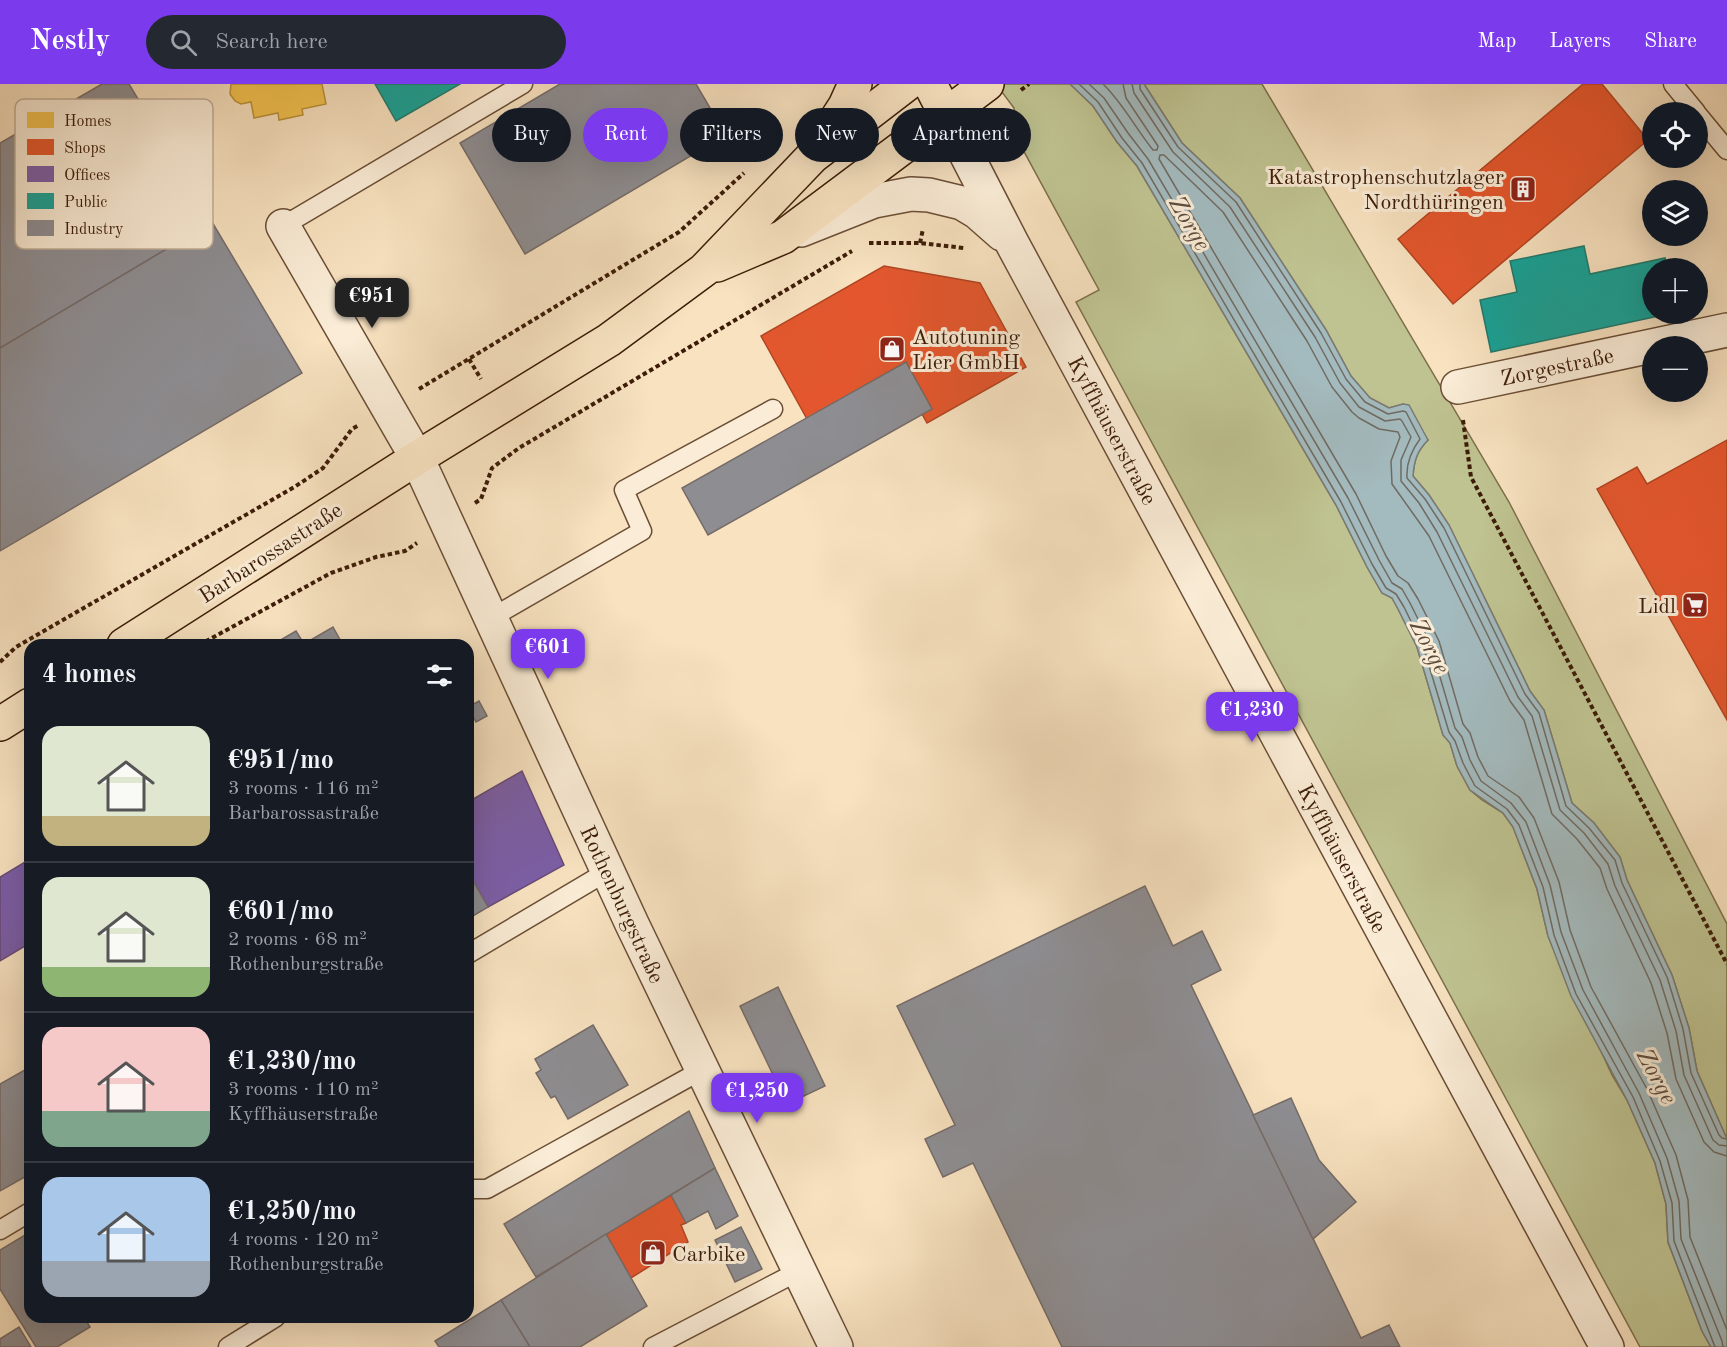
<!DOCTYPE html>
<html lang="en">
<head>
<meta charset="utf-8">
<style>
  body { margin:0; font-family:"Old Standard TT",serif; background:#242831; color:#f1f3f6; height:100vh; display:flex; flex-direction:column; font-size:22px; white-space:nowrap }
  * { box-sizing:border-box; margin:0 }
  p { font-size:20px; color:#9ea1a6 }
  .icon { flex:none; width:33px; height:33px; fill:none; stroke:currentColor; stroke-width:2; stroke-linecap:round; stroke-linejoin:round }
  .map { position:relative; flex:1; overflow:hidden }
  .panel { position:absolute; left:24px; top:555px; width:450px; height:684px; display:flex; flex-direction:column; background:#171b24; border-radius:18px; box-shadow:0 6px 24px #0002 }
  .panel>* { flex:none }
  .top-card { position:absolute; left:492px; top:24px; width:570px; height:54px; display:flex; gap:12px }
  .buttons { position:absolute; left:1642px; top:18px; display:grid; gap:12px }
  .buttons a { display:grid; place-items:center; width:66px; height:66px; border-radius:50%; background:#171b24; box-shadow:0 6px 24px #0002; font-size:30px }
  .price { position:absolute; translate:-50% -51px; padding:0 14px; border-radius:12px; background:#7c3aed; color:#fff; font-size:20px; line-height:39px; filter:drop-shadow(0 2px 3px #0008) }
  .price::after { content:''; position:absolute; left:50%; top:36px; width:18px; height:14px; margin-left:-9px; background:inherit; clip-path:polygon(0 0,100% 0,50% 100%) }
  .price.on { background:#222; color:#fff }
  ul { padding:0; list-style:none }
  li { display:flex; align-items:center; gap:18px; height:150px; padding:0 18px }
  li+li { border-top:2px solid #363941 }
  li span { display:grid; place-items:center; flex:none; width:168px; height:120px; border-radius:18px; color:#555 }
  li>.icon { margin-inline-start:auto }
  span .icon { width:72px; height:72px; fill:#fffc; stroke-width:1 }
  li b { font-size:26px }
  h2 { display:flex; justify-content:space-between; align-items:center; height:72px; padding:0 18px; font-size:26px }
  .chip { padding:0 21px; border-radius:27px; background:#171b24; box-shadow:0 6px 24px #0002; font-size:21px; line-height:54px }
  .chip.on { background:#7c3aed; color:#fff }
  header { display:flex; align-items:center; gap:36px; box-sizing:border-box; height:84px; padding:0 30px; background:#7c3aed; color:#fff }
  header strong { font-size:28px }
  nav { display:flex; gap:33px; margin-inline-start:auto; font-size:21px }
  .search { width:420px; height:54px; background:#242831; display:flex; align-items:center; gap:15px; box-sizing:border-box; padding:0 21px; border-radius:33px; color:#9ea1a6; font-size:22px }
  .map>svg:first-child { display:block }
  .green { fill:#bfc391; stroke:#7e704c; stroke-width:1.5 }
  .water { fill:#a3babe; stroke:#7a7b75; stroke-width:1.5 }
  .homes { fill:#f2c14e; stroke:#bb9039; stroke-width:1.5 }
  .shops { fill:#e4572e; stroke:#b24522; stroke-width:1.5 }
  .offices { fill:#7b5ea7; stroke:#684a77; stroke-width:1.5 }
  .public { fill:#17a398; stroke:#227a6c; stroke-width:1.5 }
  .industry { fill:#8d8d92; stroke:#756b68; stroke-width:1.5 }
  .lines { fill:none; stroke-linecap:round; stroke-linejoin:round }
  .shore { stroke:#706b62; stroke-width:1.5 }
  .lane-casing { stroke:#6b4e35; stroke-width:21 }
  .street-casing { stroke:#6b4e35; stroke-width:36 }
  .primary-casing { stroke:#3c1c07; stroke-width:36 }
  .path { stroke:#3c1c07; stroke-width:4; stroke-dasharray:4.5 3; stroke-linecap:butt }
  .lane { stroke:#faecd6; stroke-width:18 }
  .street { stroke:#faecd6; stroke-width:33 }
  .primary { stroke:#f8e2c0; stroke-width:33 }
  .labels { text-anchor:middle; stroke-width:6; stroke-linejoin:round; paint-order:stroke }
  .poi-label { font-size:22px; fill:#3c1c07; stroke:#faecd6; text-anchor:end }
  .street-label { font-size:22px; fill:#3c1c07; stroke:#faecd6 }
  .water-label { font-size:24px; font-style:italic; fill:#5b4b3e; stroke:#faecd6 }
  .key { fill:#faecd6; stroke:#c1ae98; stroke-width:1.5 }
  .key-label { font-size:16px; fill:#3c1c07 }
</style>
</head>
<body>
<header>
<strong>Nestly</strong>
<div class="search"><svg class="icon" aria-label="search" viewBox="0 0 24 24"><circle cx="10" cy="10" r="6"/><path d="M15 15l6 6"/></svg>Search here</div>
<nav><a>Map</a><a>Layers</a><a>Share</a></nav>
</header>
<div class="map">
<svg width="1727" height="1263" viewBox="0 0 1727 1263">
  <rect width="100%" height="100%" fill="#f8e2c0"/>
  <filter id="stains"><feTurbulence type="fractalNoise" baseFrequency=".00333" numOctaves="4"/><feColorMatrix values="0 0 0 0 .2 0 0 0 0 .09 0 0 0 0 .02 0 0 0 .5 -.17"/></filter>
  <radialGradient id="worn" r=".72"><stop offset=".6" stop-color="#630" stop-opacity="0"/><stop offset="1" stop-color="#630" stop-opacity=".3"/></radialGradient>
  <g class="green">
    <path d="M996,0H1070L1093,22L1117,58L1137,82L1336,421L1367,483L1382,509L1392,514L1398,525L1417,563L1443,651L1450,659L1457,682L1470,706L1482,716L1503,729L1513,743L1537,805L1548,852L1612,991L1627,1016L1655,1079L1666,1120L1668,1158L1702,1247L1711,1263H1640L1076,218L1099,206L1015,51L1014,24Z"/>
    <path d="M1144,0H1262L1509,418L1727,840V1055L1697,987L1689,944L1672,891L1627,796L1620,773L1594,739L1572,719L1544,626L1530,607L1449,441L1429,411L1413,392C1414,377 1417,367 1428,356L1403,320L1389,324L1370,314L1351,292L1326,246L1240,114L1182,59Z"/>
  </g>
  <path class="water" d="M1070,0H1144L1182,59L1240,114L1326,246L1351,292L1370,314L1389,324L1403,320L1409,321L1428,356C1417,367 1414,377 1413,392L1429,411L1449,441L1530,607L1544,626L1572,719L1594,739L1620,773L1627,796L1672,891L1689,944L1697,987L1727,1055V1263H1711L1702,1247L1668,1158L1666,1120L1655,1079L1627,1016L1571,912L1548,852L1537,805L1513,743L1503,729L1470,706L1457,682L1450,659L1443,651L1417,563L1398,525L1392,514L1382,509L1367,483L1336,421L1137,82L1117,58L1093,22Z"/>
  <path class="homes" d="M231,0H322L326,20L302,25L303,31L279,36L278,29L254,34L251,18L241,20L235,17L230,10Z"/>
  <g class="shops">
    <path d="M1583,0H1602L1648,56L1453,220L1398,155Z"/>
    <path d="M884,182L980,199L1026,283L927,339L922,330L932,325L906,278L807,335L761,252Z"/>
    <path d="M1727,356V636L1597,405L1637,383L1647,400Z"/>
    <path d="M671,1111L686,1139L681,1141L688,1158L631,1194L606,1150Z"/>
  </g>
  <g class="offices">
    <path d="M522,687L564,781L488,823L468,788V718Z"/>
    <path d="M30,775V859L0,877V793Z"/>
  </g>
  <g class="public">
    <path d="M375,0H460L396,37Z"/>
    <path d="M1584,162L1590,190L1665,174L1667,184H1653V230H1668L1491,268L1480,216L1517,208L1510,177Z"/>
  </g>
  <g class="industry">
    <path d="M102,0H129L212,138L0,264V59Z"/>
    <path d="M560,0H696L726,51L525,170L460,59Z"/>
    <path d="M212,138L302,289L0,467V264Z"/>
    <path d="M906,278L932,325L708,451L682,404Z"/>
    <path d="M333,543L343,561H272L296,547L304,560Z"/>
    <path d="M479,617L487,632L476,638L468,623Z"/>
    <path d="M468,788L488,823L468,835Z"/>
    <path d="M1145,802L1173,862L1202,847L1221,886L1191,901L1361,1254L1389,1241L1400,1263H1062L973,1079L943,1093L925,1055L955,1041L897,922Z"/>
    <path d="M778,903L825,1002L787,1020L740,922Z"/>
    <path d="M593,941L628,1001L568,1035L555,1012L551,1014L536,989L541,986L535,975Z"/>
    <path d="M30,983V1090L0,1107V1000Z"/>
    <path d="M1291,1014L1319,1076L1356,1118L1313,1155L1253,1031Z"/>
    <path d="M689,1027L715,1084L536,1193L504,1140Z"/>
    <path d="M715,1084L738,1132L716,1145L708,1127L686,1139L671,1111Z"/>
    <path d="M741,1143L762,1185L735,1198L715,1156Z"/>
    <path d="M30,1148V1233H84L90,1243L57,1263H36L0,1205V1166Z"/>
    <path d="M606,1150L647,1222L580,1263H530L501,1216Z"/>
    <path d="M501,1216L530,1263H439L435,1257Z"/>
    <path d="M19,1243L31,1263H0V1255Z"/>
  </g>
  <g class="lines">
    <g class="shore">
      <path d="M1079,0L1098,18L1122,54L1142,79L1341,418L1372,480L1386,504L1396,510L1404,523L1423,562L1449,648L1455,657L1463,679L1475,702L1507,725L1519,741L1543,803L1554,851L1576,910L1633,1013L1660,1077L1672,1119L1674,1157L1715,1263"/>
      <path d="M1089,0L1104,14L1128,49L1148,75L1348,414L1379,476L1392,499L1402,505L1410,519L1430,559L1455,644L1462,653L1470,676L1481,697L1511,719L1526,738L1550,801L1561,848L1583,906L1639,1009L1667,1074L1679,1117L1681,1155L1722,1257L1723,1263"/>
      <path d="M1103,0C1122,18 1136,45 1153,66H1157L1158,62L1126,14L1123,0"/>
      <path d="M1132,0L1134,9L1173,68L1230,123L1315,253L1340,299L1359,323L1385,337L1400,335L1402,337L1411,353L1401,376V397L1419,419L1437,448L1518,613L1532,632L1560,726L1584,749L1608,780L1615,802L1660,896L1676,947L1684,991L1713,1056L1719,1061L1727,1062"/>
      <path d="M1140,0V5L1178,63L1236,118L1321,249L1346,295L1365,318L1388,330L1403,327L1406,328L1420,355C1411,367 1406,379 1407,394L1425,415L1444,444L1525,610L1539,629L1566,722L1589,744L1615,776L1622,799L1667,893L1683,945L1691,989L1719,1051L1722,1054L1727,1055"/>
      <path d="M1727,1072L1714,1068L1704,1058L1676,995L1667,949L1651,899L1607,805L1600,784L1577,755L1552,730L1524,636L1510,617L1429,452L1392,400L1391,377L1400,353L1398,348L1379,345L1359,334L1352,328L1332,303L1307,257L1223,128L1164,71H1160L1159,75L1356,410L1386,472L1398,492L1408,499L1418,515L1439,557L1463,640L1470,649L1478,673L1488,692L1519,713L1534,734L1559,798L1570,846L1591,903L1647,1005L1676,1071L1688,1116L1690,1153L1727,1246"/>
    </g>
    <defs>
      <g id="lane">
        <path d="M1673,0L1696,28"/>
        <path d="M1698,31L1727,66"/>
        <path d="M283,142L523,0"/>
        <path d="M491,534L642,447L624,406L773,325"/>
        <path d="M468,870L608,787"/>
        <path d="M468,1105H487L702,986"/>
        <path d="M0,1146L30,1128"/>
        <path d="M228,1263L276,1233"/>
        <path d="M653,1263L799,1187"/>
      </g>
      <g id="street">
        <path d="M946,31L1012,159L1607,1263"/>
        <path d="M283,142L417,374L632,840L836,1263"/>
        <path d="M801,146L874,117L911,110L929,111L962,119L977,128L1002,150"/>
        <path d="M1458,303L1727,246"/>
      </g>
      <g id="primary">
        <path d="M930,0L946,31"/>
        <path d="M823,56L845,22L855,0"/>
        <path d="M717,181L783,153L987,0"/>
        <path d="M124,561L417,374L609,256L704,186L812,73L907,0"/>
        <path d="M0,640L30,621"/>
      </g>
    </defs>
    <use href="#lane" class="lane-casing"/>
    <use href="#street" class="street-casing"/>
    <use href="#primary" class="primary-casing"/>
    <g class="path">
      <path d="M1021,6L1029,0"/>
      <path d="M869,159H920L964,164"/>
      <path d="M920,159L923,145"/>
      <path d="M469,275L481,295"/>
      <path d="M419,305L679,148L744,89"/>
      <path d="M1463,336L1471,393L1727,880"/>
      <path d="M475,419L481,415L492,384L519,364L852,167"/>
      <path d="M199,561L331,489L376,473L405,467L417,459"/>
      <path d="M0,578L16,563L296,402L323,384L352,345L359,341"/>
    </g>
    <use href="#lane" class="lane"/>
    <use href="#street" class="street"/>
    <use href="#primary" class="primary"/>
  </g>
  <defs>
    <symbol id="building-square" viewBox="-11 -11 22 22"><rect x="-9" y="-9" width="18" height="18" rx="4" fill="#8f2418" stroke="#faecd6"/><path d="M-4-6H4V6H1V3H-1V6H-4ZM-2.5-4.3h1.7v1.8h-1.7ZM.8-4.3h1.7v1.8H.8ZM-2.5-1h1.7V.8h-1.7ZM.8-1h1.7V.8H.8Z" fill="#fff"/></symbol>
    <symbol id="shop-square" viewBox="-11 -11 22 22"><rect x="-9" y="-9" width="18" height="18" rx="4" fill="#8f2418" stroke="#faecd6"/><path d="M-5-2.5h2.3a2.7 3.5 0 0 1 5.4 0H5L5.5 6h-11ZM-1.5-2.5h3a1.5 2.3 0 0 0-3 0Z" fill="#fff"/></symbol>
    <symbol id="supermarket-square" viewBox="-11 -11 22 22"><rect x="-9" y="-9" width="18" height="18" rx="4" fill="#8f2418" stroke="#faecd6"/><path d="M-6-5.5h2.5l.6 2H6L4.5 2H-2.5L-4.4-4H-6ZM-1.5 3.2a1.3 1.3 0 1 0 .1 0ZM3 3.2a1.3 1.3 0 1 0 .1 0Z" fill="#fff"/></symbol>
  </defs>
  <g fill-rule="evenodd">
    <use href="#building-square" x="1508" y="90" width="30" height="30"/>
    <use href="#shop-square" x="877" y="250" width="30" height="30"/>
    <use href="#supermarket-square" x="1680" y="506" width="30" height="30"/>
    <use href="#shop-square" x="638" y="1154" width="30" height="30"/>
  </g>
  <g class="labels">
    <g class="poi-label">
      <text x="1504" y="100">Katastrophenschutzlager<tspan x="1504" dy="25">Nordthüringen</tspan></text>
      <text x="912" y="260" text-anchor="start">Autotuning<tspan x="912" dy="25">Lier GmbH</tspan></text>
      <text x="1676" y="529">Lidl</text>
      <text x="672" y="1177" text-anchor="start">Carbike</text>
    </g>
    <g class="street-label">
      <text transform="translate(1557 282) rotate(-12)" y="8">Zorgestraße</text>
      <text transform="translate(1113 346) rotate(62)" y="8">Kyffhäuserstraße</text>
      <text transform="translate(270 468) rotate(-33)" y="8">Barbarossastraße</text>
      <text transform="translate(1343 774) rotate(62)" y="8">Kyffhäuserstraße</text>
      <text transform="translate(623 820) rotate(65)" y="8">Rothenburgstraße</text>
    </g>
    <g class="water-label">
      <text transform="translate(1190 139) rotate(60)" y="8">Zorge</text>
      <text transform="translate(1430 562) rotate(62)" y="8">Zorge</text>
      <text transform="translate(1657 992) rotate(62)" y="8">Zorge</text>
    </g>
  </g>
  <rect x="15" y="15" width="198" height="150" rx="9" class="key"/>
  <rect x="27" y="28" width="27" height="16" fill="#f2c14e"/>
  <rect x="27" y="55" width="27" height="16" fill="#e4572e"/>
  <rect x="27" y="82" width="27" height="16" fill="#7b5ea7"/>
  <rect x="27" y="109" width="27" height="16" fill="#17a398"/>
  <rect x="27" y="136" width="27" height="16" fill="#8d8d92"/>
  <g class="key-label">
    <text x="64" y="42">Homes</text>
    <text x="64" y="69">Shops</text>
    <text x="64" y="96">Offices</text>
    <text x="64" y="123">Public</text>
    <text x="64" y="150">Industry</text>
  </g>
  <rect width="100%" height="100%" filter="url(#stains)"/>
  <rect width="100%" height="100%" fill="url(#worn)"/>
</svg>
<div class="buttons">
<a><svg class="icon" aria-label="locate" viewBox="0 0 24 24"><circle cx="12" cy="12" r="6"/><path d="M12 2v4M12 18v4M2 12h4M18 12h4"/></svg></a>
<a><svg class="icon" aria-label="layers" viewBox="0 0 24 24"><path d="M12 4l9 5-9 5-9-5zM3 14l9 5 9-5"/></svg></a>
<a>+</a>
<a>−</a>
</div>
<b class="price on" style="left:372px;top:245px">€951</b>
<b class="price" style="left:548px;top:596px">€601</b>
<b class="price" style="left:1252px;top:659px">€1,230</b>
<b class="price" style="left:757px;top:1040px">€1,250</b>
<div class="top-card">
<a class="chip">Buy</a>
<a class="chip on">Rent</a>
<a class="chip">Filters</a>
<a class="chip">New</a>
<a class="chip">Apartment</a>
</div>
<section class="panel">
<h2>4 homes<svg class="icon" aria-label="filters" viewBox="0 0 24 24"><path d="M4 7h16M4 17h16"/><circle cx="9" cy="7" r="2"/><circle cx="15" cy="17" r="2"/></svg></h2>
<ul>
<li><span style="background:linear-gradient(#dfe7d0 75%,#c2b280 0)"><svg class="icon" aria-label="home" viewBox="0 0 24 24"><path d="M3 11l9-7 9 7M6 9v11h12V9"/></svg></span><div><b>€951/mo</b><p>3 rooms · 116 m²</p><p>Barbarossastraße</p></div></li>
<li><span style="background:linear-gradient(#dfe7d0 75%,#8fb573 0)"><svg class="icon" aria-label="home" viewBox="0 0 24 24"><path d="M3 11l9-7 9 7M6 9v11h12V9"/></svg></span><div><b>€601/mo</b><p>2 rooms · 68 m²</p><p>Rothenburgstraße</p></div></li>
<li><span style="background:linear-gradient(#f6c9c9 70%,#7fa58c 0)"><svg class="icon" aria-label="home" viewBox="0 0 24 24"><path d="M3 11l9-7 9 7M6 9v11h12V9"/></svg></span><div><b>€1,230/mo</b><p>3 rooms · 110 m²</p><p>Kyffhäuserstraße</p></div></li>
<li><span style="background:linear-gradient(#a9c7e8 70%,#9aa5b1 0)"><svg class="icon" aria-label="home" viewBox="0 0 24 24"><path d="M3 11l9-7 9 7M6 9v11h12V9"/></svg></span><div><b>€1,250/mo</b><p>4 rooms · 120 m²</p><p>Rothenburgstraße</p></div></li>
</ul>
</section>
</div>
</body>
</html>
